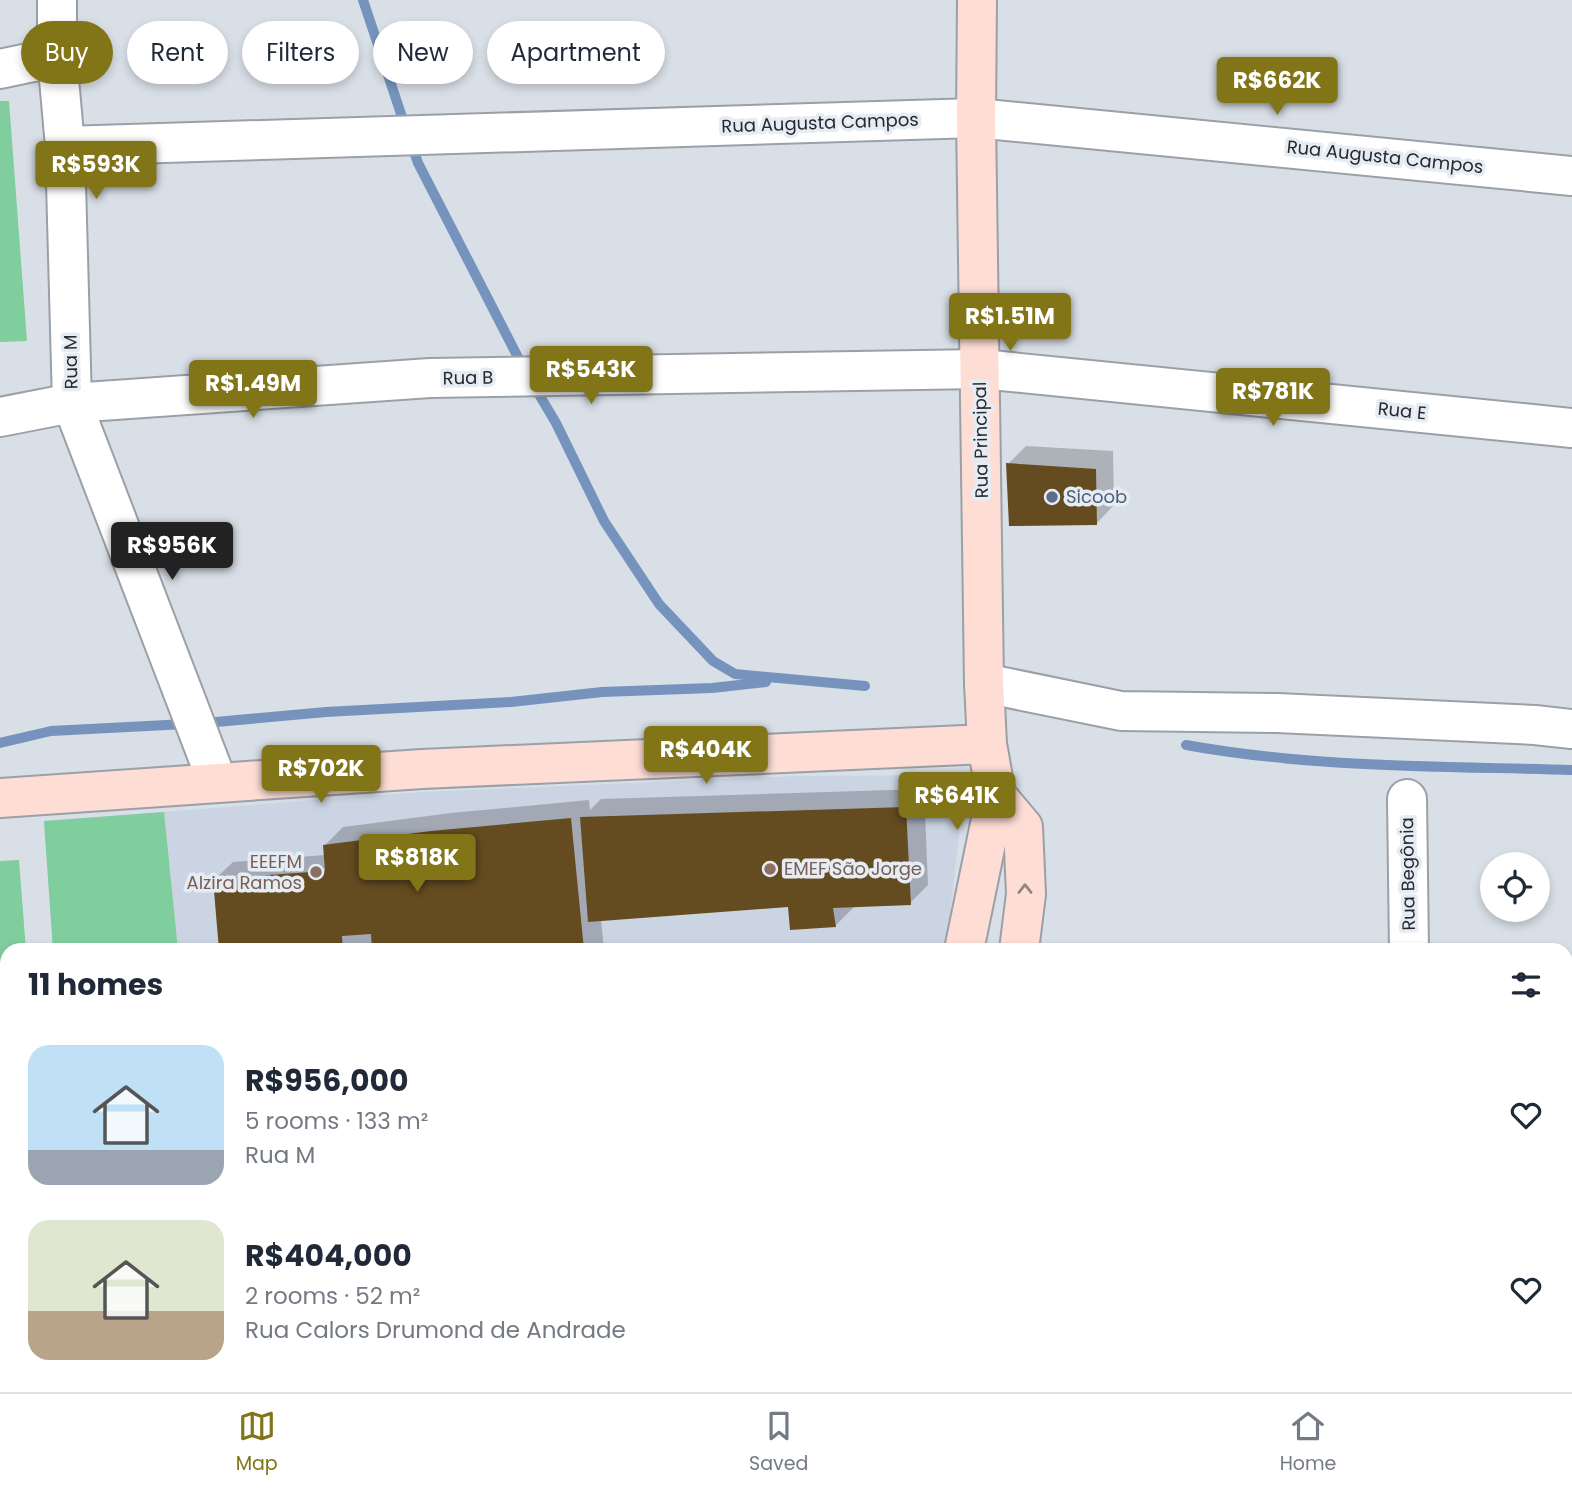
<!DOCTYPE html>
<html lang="en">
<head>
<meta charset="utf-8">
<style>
  body { margin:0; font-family:Poppins,sans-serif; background:#f2f2f3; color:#1f2937; height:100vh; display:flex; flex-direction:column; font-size:26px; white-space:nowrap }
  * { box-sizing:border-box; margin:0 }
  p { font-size:23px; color:#747a83 }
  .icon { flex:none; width:38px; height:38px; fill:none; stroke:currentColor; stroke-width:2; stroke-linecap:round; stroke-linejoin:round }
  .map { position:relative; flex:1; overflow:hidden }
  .drawer { position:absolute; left:0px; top:943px; width:1573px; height:450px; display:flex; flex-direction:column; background:#fff; border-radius:21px 21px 0 0; box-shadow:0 4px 10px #0003 }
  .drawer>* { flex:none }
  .banner { position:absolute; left:21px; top:21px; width:700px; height:63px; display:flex; gap:14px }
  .fabs { position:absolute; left:1480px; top:852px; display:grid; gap:14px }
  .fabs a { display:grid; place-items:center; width:70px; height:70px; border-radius:50%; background:#fff; box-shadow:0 4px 10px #0003; font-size:35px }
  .price { position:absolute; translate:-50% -60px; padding:0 16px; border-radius:7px; background:#817518; color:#fff; font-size:23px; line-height:46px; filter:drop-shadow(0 2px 4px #0008) }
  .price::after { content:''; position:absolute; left:50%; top:42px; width:21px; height:16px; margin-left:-10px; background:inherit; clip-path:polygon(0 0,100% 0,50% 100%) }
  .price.selected { background:#222; color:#fff }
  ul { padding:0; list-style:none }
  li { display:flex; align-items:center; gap:21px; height:175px; padding:0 28px }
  li span { display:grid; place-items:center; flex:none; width:196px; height:140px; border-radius:21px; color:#555 }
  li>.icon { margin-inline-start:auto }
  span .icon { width:84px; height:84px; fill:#fffc; stroke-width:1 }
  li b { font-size:30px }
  h2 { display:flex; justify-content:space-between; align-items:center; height:84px; padding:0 28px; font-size:30px }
  .tag { padding:0 24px; border-radius:32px; background:#fff; box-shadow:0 4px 10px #0003; font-size:24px; line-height:63px }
  .tag.selected { background:#817518; color:#fff }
  .tab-bar { display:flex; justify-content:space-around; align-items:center; height:98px; border-top:2px solid #e0e1e3; background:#fff; font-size:19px; color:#747a83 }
  .tab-bar a { display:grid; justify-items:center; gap:4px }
  .tab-bar .selected { color:#817518 }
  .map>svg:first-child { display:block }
  .built { fill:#cbd4e2 }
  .green { fill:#80cd9d }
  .shadow { fill:#0003 }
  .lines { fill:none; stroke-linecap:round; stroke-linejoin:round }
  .stream { stroke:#7593bc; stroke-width:10 }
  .building { fill:#654c20 }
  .street-casing { stroke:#9ba0a8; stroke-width:42 }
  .secondary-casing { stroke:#9ba0a8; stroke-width:42 }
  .path { stroke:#81858b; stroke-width:4.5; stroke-dasharray:5 5; stroke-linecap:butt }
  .street { stroke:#fff; stroke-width:38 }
  .secondary { stroke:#feddd5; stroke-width:38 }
  .oneway { stroke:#928381 }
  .service-dot { fill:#5c6f8a; stroke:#e6ecf4; stroke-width:2.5 }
  .education-dot { fill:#8d6e63; stroke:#e6ecf4; stroke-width:2.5 }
  .labels { text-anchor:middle; stroke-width:7; stroke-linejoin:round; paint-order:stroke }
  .street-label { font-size:18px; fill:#27292d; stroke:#e6ecf4 }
  .service-label { font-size:18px; fill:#4e5e75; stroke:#e6ecf4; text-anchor:start }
  .education-label { font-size:18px; fill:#785e54; stroke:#e6ecf4; text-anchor:end }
</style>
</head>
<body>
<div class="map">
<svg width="1572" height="1392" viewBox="0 0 1572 1392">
  <rect width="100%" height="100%" fill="#d9dfe7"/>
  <path class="built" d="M943,775L957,783L963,799L946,950H53L44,821L421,792L798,776Z"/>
  <g class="green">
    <path d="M0,101H9L27,341L0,342Z"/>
    <path d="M164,812L178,950H53L44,821Z"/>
    <path d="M19,860L26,950H7V1161L0,1162V861Z"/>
  </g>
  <g class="shadow">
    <path d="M1026,446L1113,451L1114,505L1096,524L1008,464Z"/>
    <path d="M924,789L928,885L910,903L854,907L836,925L789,905L601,919L604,950H221L214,880L233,862L325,855V845L343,827L451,813L589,800L590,810L601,799Z"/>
    <rect x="1009" y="1386" width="50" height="6"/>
    <rect x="1076" y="1386" width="33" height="6"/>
  </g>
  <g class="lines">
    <g class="stream">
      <path d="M363,0L406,129"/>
      <path d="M411,143L418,163L523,367"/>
      <path d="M534,386L556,423L604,521L659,604L713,661L735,674L865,686"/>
      <path d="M205,723L326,712L511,702L602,692L712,688L766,682"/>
      <path d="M0,743L51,731L186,724"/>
      <path d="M1186,745C1313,768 1443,766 1572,770"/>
    </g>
  </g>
  <g class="building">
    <path d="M1006,463L1096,469L1097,525L1009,526Z"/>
    <path d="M906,807L911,905L833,908L836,927L790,930L788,907L588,922L580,817Z"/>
    <path d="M571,818L584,950H372L371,934L342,936L343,950H219L213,879L325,871L323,845L431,831Z"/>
    <path d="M954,1386H986L984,1392H953Z"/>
    <path d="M1008,1386H1054V1392H1007Z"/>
    <rect x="1074" y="1386" width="30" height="6"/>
  </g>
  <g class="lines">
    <defs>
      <g id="street">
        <path d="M57,0V57L65,146L72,403L217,781"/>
        <path d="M0,69L57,57"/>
        <path d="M65,146L976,118L1572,176"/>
        <path d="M0,417L72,403L430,378L981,369L1572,428"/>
        <path d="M984,683L1121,711L1277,713L1535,725L1572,729"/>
        <path d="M1407,799L1409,950"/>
        <path d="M1566,1306L1572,1307"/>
        <path d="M1140,1386V1392"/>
        <path d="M1413,1392V1386"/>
      </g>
      <g id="secondary">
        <path d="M996,795L1023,827L1026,894L1019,950"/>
        <path d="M0,798L422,769L987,744"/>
        <path d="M964,950L996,795L987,744L984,683L976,118L977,0"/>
        <path d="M882,1392L883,1386"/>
        <path d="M936,1392L938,1386"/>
      </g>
    </defs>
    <use href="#street" class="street-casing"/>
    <use href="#secondary" class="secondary-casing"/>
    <g class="path">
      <path d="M994,1392L995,1386"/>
      <path d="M1064,1392V1386"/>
    </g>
    <use href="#street" class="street"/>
    <use href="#secondary" class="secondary"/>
  </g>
  <defs><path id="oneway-chevron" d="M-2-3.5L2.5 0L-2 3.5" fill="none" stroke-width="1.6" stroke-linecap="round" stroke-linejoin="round" transform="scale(1.75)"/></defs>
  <use class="oneway" href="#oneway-chevron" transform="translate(1025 889) rotate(-90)"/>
  <circle class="service-dot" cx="1052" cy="497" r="7"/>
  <g class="education-dot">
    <circle cx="770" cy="869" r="7"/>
    <circle cx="316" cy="872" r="7"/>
  </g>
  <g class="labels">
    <g class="street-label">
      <text transform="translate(820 123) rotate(-2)" y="6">Rua Augusta Campos</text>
      <text transform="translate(1385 157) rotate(6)" y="6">Rua Augusta Campos</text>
      <text transform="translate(71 362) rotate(-91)" y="6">Rua M</text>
      <text transform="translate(468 378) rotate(-1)" y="6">Rua B</text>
      <text transform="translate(1402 411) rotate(6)" y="6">Rua E</text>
      <text transform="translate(981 440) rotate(-91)" y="6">Rua Principal</text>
      <text transform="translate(1408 874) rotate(-91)" y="6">Rua Begônia</text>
    </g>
    <g class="service-label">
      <text x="1066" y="503">Sicoob</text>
    </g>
    <g class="education-label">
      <text x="302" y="868">EEEFM<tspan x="302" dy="21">Alzira Ramos</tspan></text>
      <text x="784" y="875" text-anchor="start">EMEF São Jorge</text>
    </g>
  </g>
</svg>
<div class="fabs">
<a><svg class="icon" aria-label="locate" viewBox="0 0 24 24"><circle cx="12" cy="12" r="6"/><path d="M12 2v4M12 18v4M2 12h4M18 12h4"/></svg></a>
</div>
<b class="price" style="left:1277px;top:117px">R$662K</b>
<b class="price" style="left:96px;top:201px">R$593K</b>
<b class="price" style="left:1010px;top:353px">R$1.51M</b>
<b class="price" style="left:591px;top:406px">R$543K</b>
<b class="price" style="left:253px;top:420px">R$1.49M</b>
<b class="price" style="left:1273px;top:428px">R$781K</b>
<b class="price selected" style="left:172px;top:582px">R$956K</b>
<b class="price" style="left:706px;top:786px">R$404K</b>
<b class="price" style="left:321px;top:805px">R$702K</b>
<b class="price" style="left:957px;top:832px">R$641K</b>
<b class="price" style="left:417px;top:894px">R$818K</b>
<div class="banner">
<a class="tag selected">Buy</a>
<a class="tag">Rent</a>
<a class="tag">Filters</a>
<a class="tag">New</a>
<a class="tag">Apartment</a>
</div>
<section class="drawer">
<h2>11 homes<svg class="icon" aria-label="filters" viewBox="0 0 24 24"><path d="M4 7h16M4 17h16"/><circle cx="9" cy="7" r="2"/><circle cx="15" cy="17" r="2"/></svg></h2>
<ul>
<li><span style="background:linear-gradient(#bfe0f5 75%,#9aa5b1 0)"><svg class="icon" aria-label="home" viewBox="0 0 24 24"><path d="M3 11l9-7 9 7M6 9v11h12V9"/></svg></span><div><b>R$956,000</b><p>5 rooms · 133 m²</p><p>Rua M</p></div><svg class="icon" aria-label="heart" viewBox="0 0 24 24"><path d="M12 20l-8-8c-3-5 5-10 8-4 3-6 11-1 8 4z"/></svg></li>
<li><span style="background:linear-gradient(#dfe7d0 65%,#b9a48a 0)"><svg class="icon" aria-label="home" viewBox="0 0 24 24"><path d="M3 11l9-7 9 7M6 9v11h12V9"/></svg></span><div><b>R$404,000</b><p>2 rooms · 52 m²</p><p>Rua Calors Drumond de Andrade</p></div><svg class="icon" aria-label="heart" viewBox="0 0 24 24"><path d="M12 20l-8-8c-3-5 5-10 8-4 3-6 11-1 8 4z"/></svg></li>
</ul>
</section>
</div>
<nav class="tab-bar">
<a class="selected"><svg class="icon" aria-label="map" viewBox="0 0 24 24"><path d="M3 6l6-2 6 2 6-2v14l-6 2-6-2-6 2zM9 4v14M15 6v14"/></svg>Map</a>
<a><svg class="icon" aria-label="saved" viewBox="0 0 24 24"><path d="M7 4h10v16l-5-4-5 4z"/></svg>Saved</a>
<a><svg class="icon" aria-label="home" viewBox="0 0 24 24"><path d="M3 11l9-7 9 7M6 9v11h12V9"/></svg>Home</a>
</nav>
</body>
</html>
